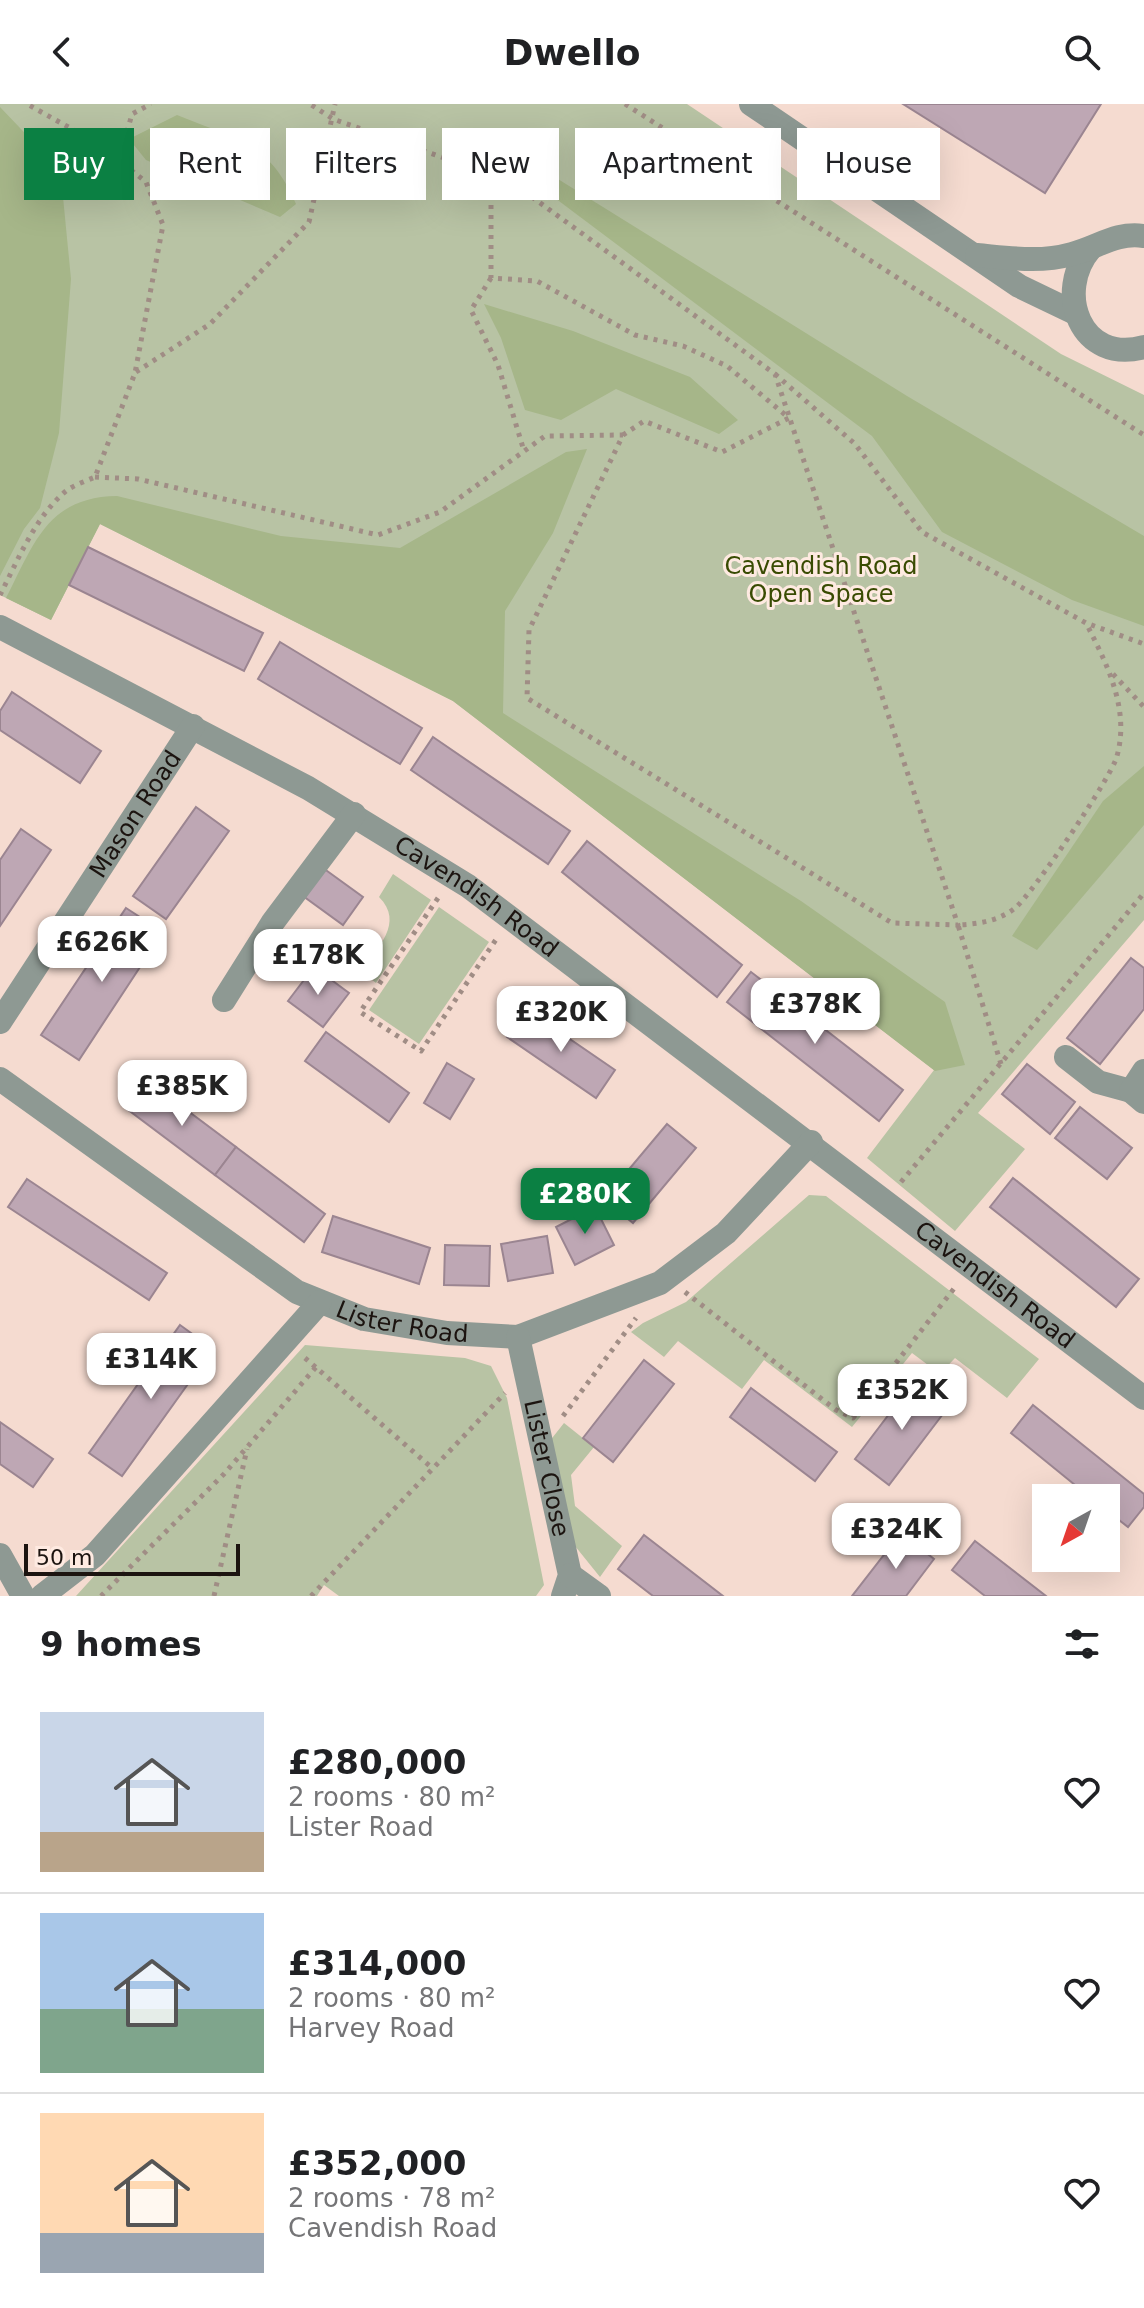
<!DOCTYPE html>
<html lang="en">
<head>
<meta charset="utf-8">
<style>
  body { margin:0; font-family:"DejaVu Sans",sans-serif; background:#f6f6f6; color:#202124; height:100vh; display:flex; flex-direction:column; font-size:30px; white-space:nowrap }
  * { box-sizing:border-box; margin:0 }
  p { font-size:26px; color:#757577 }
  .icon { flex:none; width:44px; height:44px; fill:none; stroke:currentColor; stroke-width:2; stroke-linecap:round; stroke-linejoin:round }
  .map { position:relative; height:1492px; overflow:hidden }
  .panel { display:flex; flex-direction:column; background:#fff; flex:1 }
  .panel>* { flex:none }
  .top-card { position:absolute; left:24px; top:24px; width:1096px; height:72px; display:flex; gap:16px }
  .needle { width:52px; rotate:220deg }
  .tools { position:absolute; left:1032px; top:1380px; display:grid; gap:16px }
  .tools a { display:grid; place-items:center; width:88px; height:88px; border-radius:0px; background:#fff; box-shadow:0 8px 32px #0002; font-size:40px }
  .scale { position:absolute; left:24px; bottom:20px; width:216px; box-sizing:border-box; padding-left:8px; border:4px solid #1c1410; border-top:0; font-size:22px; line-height:28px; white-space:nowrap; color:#1c1410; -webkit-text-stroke:6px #feeae1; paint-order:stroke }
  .price { position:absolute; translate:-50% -68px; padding:0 18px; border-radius:16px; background:#fff; color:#222; font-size:26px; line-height:52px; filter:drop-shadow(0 2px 4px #0008) }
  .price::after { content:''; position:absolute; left:50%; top:48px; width:24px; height:18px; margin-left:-12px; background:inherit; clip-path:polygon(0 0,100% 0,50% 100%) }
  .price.active { background:#0b8043; color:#fff }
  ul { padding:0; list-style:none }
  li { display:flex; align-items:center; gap:24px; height:200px; padding:0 40px }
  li+li { border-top:2px solid #e0e0e0 }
  li span { display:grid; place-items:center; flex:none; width:224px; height:160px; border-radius:0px; color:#555 }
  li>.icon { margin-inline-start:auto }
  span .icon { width:96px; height:96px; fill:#fffc; stroke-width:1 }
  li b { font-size:34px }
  h2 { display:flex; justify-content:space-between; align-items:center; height:96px; padding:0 40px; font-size:34px }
  .tag { padding:0 28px; border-radius:0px; background:#fff; box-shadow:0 8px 32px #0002; font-size:28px; line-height:72px }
  .tag.active { background:#0b8043; color:#fff }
  header { display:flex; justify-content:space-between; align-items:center; height:104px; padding:0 40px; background:#fff; font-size:36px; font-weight:800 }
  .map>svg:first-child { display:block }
  .green { fill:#b8c3a4 }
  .forest { fill:#a6b689 }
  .building { fill:#bea7b4; stroke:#9b8591; stroke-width:2 }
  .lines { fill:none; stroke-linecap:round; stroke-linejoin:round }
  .path { stroke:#a08d85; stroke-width:5; stroke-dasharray:4 6; stroke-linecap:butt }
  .minor { stroke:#8e9993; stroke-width:24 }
  .labels { text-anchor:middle; stroke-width:6; stroke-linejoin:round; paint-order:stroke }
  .park-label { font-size:24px; fill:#394b02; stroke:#feeae1 }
  .street-label { font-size:24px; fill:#1c1410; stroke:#feeae1 }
</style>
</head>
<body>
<header><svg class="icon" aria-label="back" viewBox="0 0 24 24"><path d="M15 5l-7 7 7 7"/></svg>Dwello<svg class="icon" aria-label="search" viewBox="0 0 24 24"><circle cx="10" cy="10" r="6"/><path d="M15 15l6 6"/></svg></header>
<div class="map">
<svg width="1144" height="1492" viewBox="0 0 1144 1492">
  <rect width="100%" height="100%" fill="#f5dbd0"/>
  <g class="green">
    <path d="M0,0H687L1061,250L1144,291V816L978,1009L1025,1045L955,1127L867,1054L934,966L453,597L100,420L51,516L0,491Z"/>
    <path d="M393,770L431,796L376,879L361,867C377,844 405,819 379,793Z"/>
    <path d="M439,803L489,838L419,940L369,906Z"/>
    <path d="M809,1091L826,1092L1039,1255L1007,1294L955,1254L940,1270L912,1249L852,1323L764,1256L742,1285L678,1237L664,1253L631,1228L643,1219L686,1198Z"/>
    <path d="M305,1241L465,1254L491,1262L507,1294L544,1481L536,1492H339L324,1481L317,1492H76Z"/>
    <path d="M564,1319L594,1343L571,1371L575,1402L622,1442L600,1473L575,1442L549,1338Z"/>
  </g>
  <g class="forest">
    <path d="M0,3L40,45L63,93L71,175L59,329L40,404L24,425L0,472Z"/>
    <path d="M177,11C235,35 269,37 296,100L280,113L146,56L129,35Z"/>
    <path d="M492,34L907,292L1144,432V522L1072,496L942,428L872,332L499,52Z"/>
    <path d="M484,200L573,227L690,273L738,316L719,330L616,285L561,316L525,306L501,234Z"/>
    <path d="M587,345L553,429L505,507L503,609L801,797L945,898L965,961L935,967L453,597L100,420L51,516L6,494C34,440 47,393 117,392L281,432L400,444L566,348Z"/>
    <path d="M1144,662V721L1037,846L1012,832L1103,697Z"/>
  </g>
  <g class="building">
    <path d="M903,0H1101L1045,89Z"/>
    <path d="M88,443L263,529L244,567L69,481Z"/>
    <path d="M280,538L422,624L400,660L258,575Z"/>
    <path d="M12,588L101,647L80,679L0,626V607Z"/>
    <path d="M433,633L570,727L548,760L411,666Z"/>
    <path d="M196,703L229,727L166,815L133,792Z"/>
    <path d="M21,725L51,746L0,822V756Z"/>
    <path d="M587,737L742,861L717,893L562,768Z"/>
    <path d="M323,764L363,793L343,821L303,792Z"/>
    <path d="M126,804L163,828L79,956L41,931Z"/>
    <path d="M1131,854L1144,864V905L1100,960L1067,934Z"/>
    <path d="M314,863L349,889L323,923L288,897Z"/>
    <path d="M751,868L903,986L879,1017L727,898Z"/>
    <path d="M526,905L615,966L596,994L507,933Z"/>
    <path d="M326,928L409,989L389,1018L305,957Z"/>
    <path d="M447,959L474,975L450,1015L424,999Z"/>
    <path d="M1027,960L1075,998L1050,1030L1002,990Z"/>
    <path d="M148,977L236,1043L215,1071L127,1005Z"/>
    <path d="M1080,1003L1132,1044L1107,1075L1055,1034Z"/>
    <path d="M667,1020L696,1044L633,1119L604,1095Z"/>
    <path d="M236,1043L325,1110L304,1138L215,1071Z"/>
    <path d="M1013,1074L1139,1175L1116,1203L990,1103Z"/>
    <path d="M27,1075L167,1169L149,1196L8,1103Z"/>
    <path d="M595,1103L614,1141L575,1161L556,1123Z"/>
    <path d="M333,1112L430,1144L419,1180L322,1148Z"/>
    <path d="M547,1132L553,1169L508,1177L501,1140Z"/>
    <path d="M445,1141L490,1142L489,1182L444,1181Z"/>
    <path d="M180,1221L213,1245L122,1372L89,1349Z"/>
    <path d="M644,1256L674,1280L613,1358L583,1334Z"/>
    <path d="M915,1276L949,1302L889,1381L855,1355Z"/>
    <path d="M751,1284L837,1348L815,1377L730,1313Z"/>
    <path d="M1033,1301L1144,1390V1403L1128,1423L1106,1406V1394H1091L1011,1329Z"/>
    <path d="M0,1318L53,1355L33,1383L0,1360Z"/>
    <path d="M901,1429L934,1455L906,1492H852Z"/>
    <path d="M644,1431L723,1492H653L618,1465Z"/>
    <path d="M975,1437L1046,1492H985L952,1466Z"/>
  </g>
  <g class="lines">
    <g class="path">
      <path d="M625,0L1144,331"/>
      <path d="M119,57L132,10L151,0"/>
      <path d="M491,71V174L537,177L635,231L683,242L727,262L789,314L722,348L644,317L623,331"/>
      <path d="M491,174L471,206L498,261L524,347"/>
      <path d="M136,268L210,220L309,118L335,0"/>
      <path d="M775,270L855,340L922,428L1086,519L1144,540"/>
      <path d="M95,373L138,375L378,431L440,408L545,332L623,331L529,526L527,594L892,819L958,821L775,270L510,77L333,15L310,0"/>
      <path d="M0,491C18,456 35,413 66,387C74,381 86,377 95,373L135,269L163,121L146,78L97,39L27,0"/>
      <path d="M1113,570L1144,603"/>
      <path d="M438,794L360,908L421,947L497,834"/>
      <path d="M1001,960L958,821C978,820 999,817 1015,804C1031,792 1113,671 1117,652C1130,605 1107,560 1086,519"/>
      <path d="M901,1078L1144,789"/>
      <path d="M685,1188L836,1306L853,1314L956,1182"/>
      <path d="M305,1254L431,1363"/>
      <path d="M563,1312L636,1214"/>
      <path d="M101,1492L224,1370L316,1263"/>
      <path d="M214,1492L247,1345"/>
      <path d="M311,1492L505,1289"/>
    </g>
    <g class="minor">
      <path d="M751,0L1019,182L1075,209"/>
      <path d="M1091,144C1053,188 1081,261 1144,243"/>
      <path d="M977,151C1010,154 1040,159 1072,150C1099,143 1115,128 1144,132"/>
      <path id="s1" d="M0,523L308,684L468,782L1144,1294"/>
      <path d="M224,896L273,818L354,710"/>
      <path id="s2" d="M0,918L193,622"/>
      <path d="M1066,953L1098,978L1131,987"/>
      <path d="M1144,967L1131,987L1144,998"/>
      <path id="s3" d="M0,975L297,1188L364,1215L447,1229L518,1233L660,1179L726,1129L811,1038"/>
      <path id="s4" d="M518,1233L570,1471L563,1492"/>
      <path d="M0,1451L23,1492"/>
      <path d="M570,1471L599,1492"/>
      <path d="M42,1492L95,1451L320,1198"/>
    </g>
  </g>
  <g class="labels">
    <g class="park-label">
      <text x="821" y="470">Cavendish Road<tspan x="821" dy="28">Open Space</tspan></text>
    </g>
    <g class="street-label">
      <text dy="8" stroke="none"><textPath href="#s2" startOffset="248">Mason Road</textPath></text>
      <text dy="8" stroke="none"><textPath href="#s1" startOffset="548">Cavendish Road</textPath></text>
      <text dy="8" stroke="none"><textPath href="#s1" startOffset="1196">Cavendish Road</textPath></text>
      <text dy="8" stroke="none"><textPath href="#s3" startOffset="476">Lister Road</textPath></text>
      <text dy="8" stroke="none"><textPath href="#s4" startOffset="134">Lister Close</textPath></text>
    </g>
  </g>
</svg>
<div class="tools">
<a><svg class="needle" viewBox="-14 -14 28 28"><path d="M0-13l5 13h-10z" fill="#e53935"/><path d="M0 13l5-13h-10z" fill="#757577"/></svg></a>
</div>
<div class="scale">50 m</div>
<b class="price" style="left:102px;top:880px">£626K</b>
<b class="price" style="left:318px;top:893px">£178K</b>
<b class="price" style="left:815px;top:942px">£378K</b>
<b class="price" style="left:561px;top:950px">£320K</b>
<b class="price" style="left:182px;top:1024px">£385K</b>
<b class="price active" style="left:585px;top:1132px">£280K</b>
<b class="price" style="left:151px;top:1297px">£314K</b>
<b class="price" style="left:902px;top:1328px">£352K</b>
<b class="price" style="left:896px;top:1467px">£324K</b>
<div class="top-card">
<a class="tag active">Buy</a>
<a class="tag">Rent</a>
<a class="tag">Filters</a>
<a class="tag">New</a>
<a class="tag">Apartment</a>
<a class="tag">House</a>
</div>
</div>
<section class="panel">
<h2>9 homes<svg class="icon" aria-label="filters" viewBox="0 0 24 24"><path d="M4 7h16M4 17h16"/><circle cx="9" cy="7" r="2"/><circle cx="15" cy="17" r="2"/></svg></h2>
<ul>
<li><span style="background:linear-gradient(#c9d6e8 75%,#b9a48a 0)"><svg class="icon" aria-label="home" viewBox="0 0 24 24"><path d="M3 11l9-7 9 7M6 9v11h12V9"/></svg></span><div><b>£280,000</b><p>2 rooms · 80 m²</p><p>Lister Road</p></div><svg class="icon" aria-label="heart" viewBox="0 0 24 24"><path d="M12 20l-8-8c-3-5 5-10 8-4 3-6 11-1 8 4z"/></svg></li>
<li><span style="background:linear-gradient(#a9c7e8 60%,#7fa58c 0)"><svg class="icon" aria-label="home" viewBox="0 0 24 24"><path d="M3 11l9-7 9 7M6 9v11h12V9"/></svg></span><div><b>£314,000</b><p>2 rooms · 80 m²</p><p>Harvey Road</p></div><svg class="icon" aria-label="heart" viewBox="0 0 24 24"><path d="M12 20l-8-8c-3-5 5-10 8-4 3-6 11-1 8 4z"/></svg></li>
<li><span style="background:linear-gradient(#ffd9b3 75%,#9aa5b1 0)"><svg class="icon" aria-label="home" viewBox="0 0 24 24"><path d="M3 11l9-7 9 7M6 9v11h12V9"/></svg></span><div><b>£352,000</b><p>2 rooms · 78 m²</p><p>Cavendish Road</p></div><svg class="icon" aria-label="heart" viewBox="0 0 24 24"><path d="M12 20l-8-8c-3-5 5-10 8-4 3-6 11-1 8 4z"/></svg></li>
</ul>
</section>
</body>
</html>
